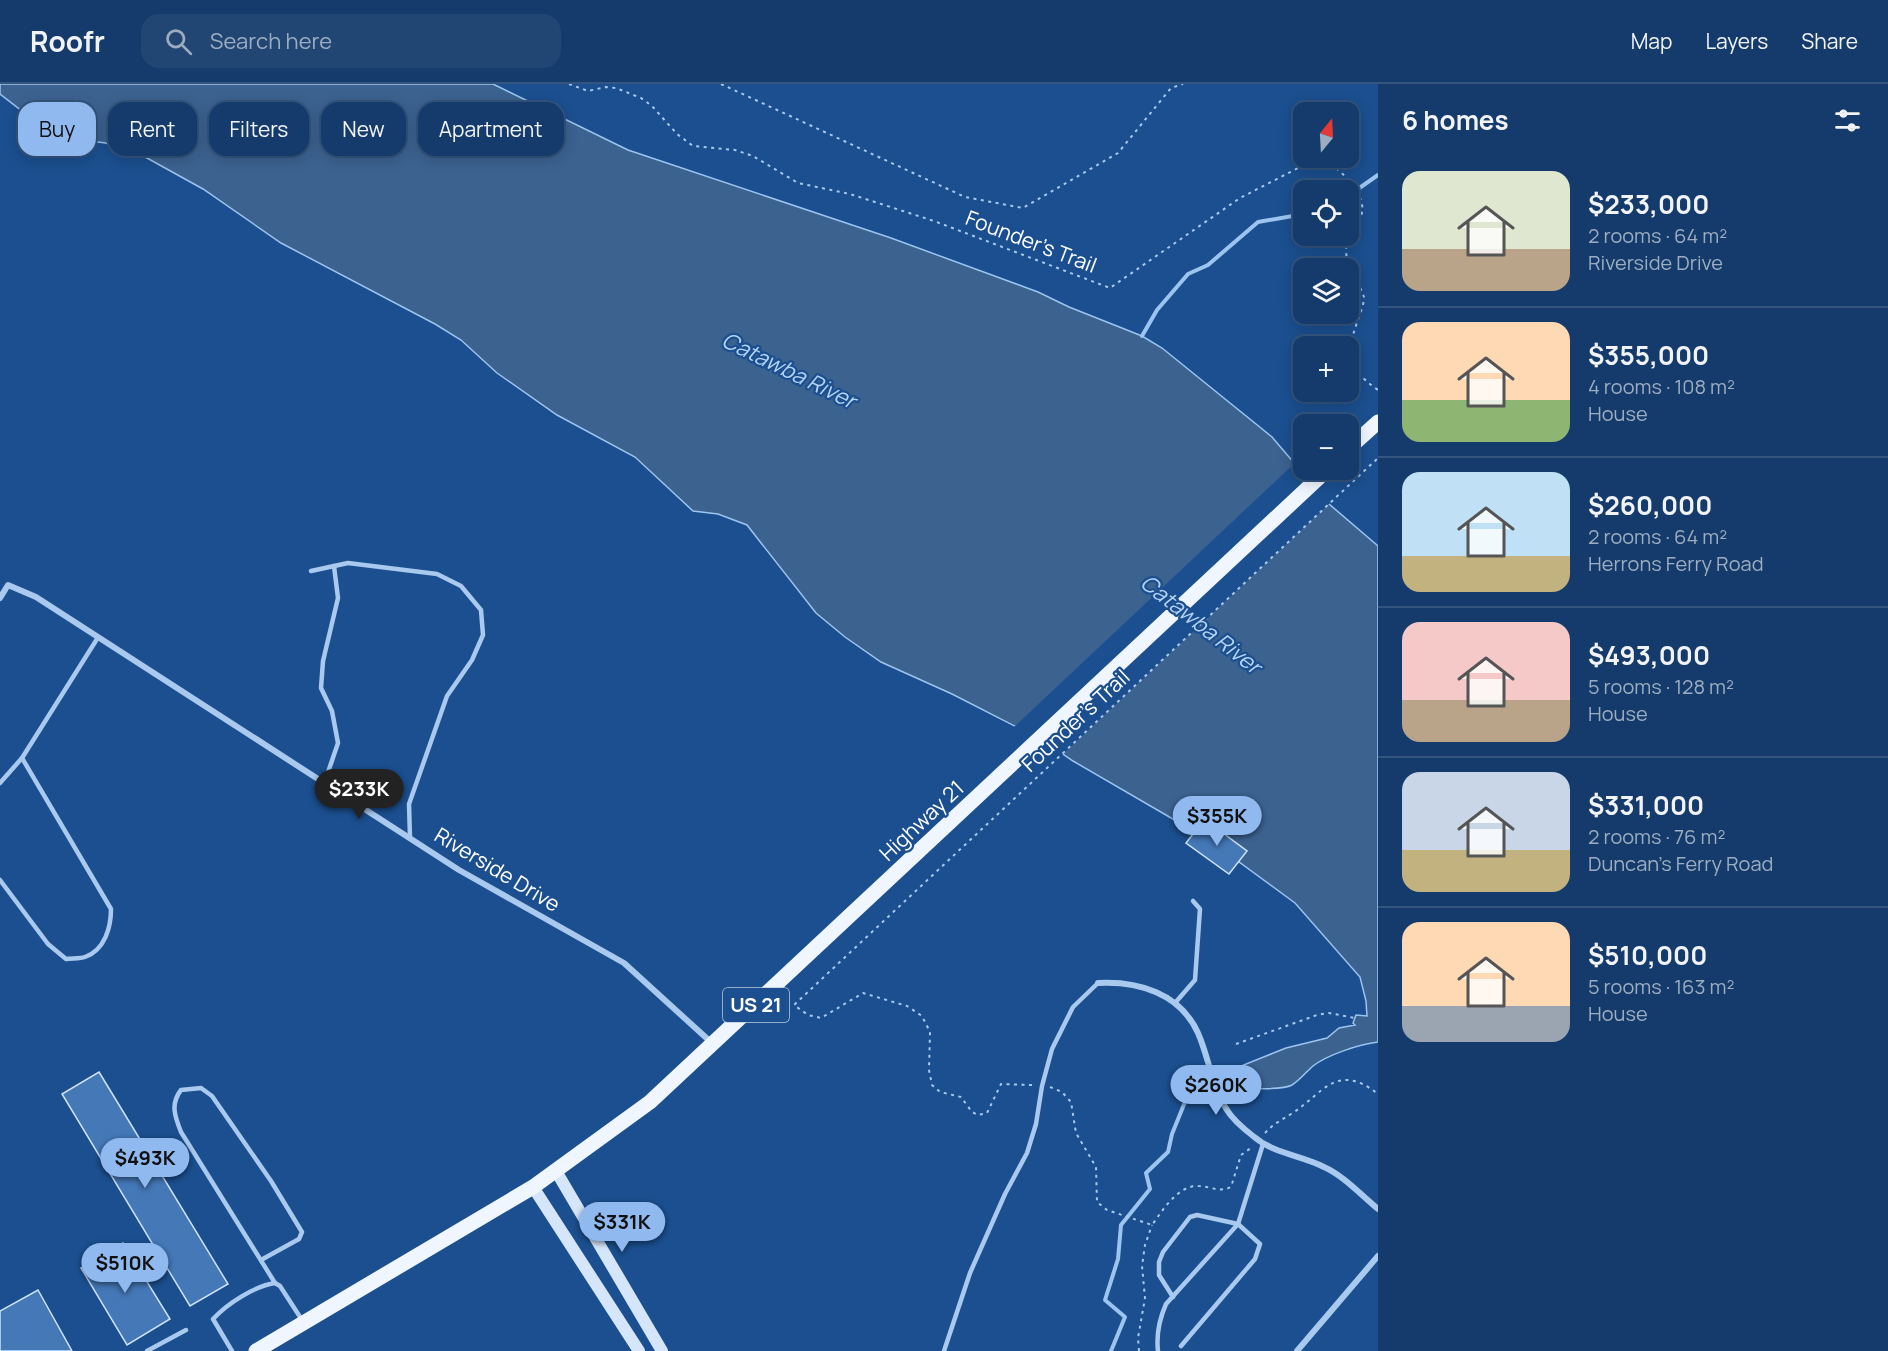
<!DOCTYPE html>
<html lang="en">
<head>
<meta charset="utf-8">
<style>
  body { margin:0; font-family:Manrope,sans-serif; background:#214673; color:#f1f3f6; height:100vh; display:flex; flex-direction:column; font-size:22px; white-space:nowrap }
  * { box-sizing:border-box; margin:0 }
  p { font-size:20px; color:#9dadc1 }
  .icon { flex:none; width:33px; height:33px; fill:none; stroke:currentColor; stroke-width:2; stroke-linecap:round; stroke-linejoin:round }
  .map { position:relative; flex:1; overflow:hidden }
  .details { display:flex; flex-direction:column; background:#143b6b; width:510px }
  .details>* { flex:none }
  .hud { position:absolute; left:18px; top:18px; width:570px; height:54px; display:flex; gap:12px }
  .needle { width:39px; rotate:18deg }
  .buttons { position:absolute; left:1293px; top:18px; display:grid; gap:12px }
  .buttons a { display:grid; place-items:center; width:66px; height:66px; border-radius:12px; background:#143b6b; box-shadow:0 3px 15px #0003,0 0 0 2px #33557e; font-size:30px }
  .price { position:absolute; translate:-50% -51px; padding:0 14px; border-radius:21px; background:#90b9f0; color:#111; font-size:20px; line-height:39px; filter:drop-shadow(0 2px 3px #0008) }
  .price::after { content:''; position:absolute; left:50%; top:36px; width:18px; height:14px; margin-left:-9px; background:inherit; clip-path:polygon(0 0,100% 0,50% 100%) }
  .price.selected { background:#222; color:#fff }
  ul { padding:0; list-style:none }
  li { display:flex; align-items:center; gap:18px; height:150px; padding:0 24px }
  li+li { border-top:2px solid #33557e }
  li span { display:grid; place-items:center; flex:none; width:168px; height:120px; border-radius:18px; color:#555 }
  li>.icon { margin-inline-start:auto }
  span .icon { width:72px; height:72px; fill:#fffc; stroke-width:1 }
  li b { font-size:26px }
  h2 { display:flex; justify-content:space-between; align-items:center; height:72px; padding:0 24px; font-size:26px }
  .tag { padding:0 21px; border-radius:18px; background:#143b6b; box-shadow:0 3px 15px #0003,0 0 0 2px #33557e; font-size:21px; line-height:54px }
  .tag.selected { background:#90b9f0; color:#111 }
  header { display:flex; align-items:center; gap:36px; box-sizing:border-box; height:84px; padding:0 30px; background:#143b6b; border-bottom:2px solid #33557e }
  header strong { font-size:28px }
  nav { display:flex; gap:33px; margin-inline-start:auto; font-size:21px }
  .search { width:420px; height:54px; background:#214673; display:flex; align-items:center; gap:15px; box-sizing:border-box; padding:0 21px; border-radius:18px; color:#9dadc1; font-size:22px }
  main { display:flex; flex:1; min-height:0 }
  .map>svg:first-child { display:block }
  .water { fill:#3c6290; stroke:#9cc4f0; stroke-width:1.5 }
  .pier { fill:#1b4f8f }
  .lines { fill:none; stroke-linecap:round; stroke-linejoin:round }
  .stream { stroke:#9cc4f0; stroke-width:4 }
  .building { fill:#4478b7; stroke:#cfe3fa; stroke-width:1.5 }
  .path { stroke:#a9c9ee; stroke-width:2; stroke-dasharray:3 4.5; stroke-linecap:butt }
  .lane { stroke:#a9c9ee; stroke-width:4.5 }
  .street { stroke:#a9c9ee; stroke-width:6 }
  .secondary { stroke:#d6e6fa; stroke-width:12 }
  .primary { stroke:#f0f6ff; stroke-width:15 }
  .labels { text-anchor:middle; stroke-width:4.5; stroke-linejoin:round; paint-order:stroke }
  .shield { fill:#1b4f8f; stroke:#bbcadd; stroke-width:1.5 }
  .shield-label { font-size:20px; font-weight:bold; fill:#fff }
  .street-label { font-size:21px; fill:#fff; stroke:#1b4f8f }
  .water-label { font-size:22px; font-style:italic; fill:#b5d3f5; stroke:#1b4f8f }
</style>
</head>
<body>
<header>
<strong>Roofr</strong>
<div class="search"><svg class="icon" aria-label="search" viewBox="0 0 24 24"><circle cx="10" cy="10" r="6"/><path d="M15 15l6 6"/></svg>Search here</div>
<nav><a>Map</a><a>Layers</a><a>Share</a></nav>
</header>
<main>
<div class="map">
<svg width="1378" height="1267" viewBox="0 0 1378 1267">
  <rect width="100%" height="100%" fill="#1b4f8f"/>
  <path class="water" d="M0,0H493L628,66L891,154L1038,208L1069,223L1142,252L1162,264L1272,353L1329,420L1378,462V958C1360,960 1327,971 1313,982C1306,988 1300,996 1292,1001C1283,1006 1241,1006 1232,1001L1229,990L1231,986L1286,964L1327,954L1339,944L1355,941L1353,939L1356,931L1367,932L1366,917L1360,893L1295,819L1209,756L1073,677L1044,657L952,610L881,578L845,553L816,529L747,441L718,430L693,427L635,373L557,331L497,289L461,256L435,240L281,159L203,105L147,74L106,59L73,55L35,37L0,10Z"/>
  <path class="pier" d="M1297,377L1331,418L1061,672L1013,644Z"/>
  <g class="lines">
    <g class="stream">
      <path d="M1348,112L1378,91"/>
      <path d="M1142,252L1157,226L1188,190L1208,181L1258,138L1304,130"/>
      <path d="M1111,1267L1125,1233L1105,1216L1118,1175L1121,1141L1150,1105L1146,1089L1168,1068L1172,1050L1187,1013L1203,1004"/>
    </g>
  </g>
  <g class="building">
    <path d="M1203,737L1215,745L1216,744L1247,767L1229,790L1186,759Z"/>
    <path d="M99,988L228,1200L190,1222L62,1010Z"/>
    <path d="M123,1159L170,1235L127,1261L81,1184Z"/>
    <path d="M38,1206L72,1267H0V1227Z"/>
  </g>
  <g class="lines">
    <g class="path">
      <path d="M569,0L588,7L606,3L616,4L641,14L652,22L677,50L693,62L735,66L753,72L798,99L850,110L934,137L1110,204L1240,114L1304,81C1310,79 1315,76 1322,77C1338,80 1366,111 1362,128C1360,142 1347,152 1346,166C1346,182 1359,198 1364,213C1364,221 1360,229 1358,236C1345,271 1347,284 1378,306"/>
      <path d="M721,0L965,113L1023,124L1118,69L1171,4L1183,0"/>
      <path d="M1236,960L1317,931L1329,929L1355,934"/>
      <path d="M1032,1001L1001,1000L987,1029L978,1031L972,1028L961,1013L940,1008L932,1001L929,986L930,948L922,932L907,922L863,909L821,934L808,931L794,921L1378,374"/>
      <path d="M1050,1003L1062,1008L1071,1018L1076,1049L1096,1083L1097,1118L1107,1126L1152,1141C1162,1127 1178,1101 1198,1102C1210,1102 1219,1109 1231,1103L1241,1071L1251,1064"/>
      <path d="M1265,1049C1273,1040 1280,1037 1291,1030C1323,1010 1336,977 1378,1010"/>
      <path d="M1139,1267L1138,1254L1145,1214L1142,1182L1145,1161L1152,1141"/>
    </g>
    <g class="lane">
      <path d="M311,487L348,479L437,490L461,502L481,526L483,551L472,576L447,612L409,720L410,754"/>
      <path d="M0,699L22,674L97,555"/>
      <path d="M324,700L338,659L332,627L321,604L323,577L338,514L334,482"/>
      <path d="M0,796L48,860L66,875C71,874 80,875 85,873C105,866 111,843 111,825L22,674"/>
      <path d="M1175,919L1195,896L1200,825L1193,817"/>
      <path d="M261,1176L299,1155L302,1148L271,1097L212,1012L201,1004L181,1006C170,1020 175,1033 181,1048L275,1199"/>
      <path d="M1173,1213L1159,1191V1178L1163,1168L1190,1133L1197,1131L1238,1140L1260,1160L1255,1175L1181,1262"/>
      <path d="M147,1267L186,1246"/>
      <path d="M232,1267L213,1235C228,1219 255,1202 275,1199L280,1202L302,1236"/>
      <path d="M944,1267L970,1189L1005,1110L1027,1069L1036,1040L1042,1002L1052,965L1073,923L1098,899"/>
      <path d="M1158,1267C1156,1250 1159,1236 1166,1220L1238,1140L1263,1060"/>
    </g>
    <g class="street">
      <path d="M0,514L8,501L36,513L459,786L624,879L713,960"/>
      <path d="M1098,899C1138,897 1180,909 1198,949C1209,974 1212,1003 1227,1026C1233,1036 1244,1045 1253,1052C1274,1070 1300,1071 1324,1083C1344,1092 1361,1111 1378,1125"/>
      <path d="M1297,1267L1378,1172"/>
    </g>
    <g class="secondary">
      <path d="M556,1087L662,1267"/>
      <path d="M533,1103L639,1267"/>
    </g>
    <g class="primary">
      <path d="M1348,365L1378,338"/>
      <path d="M256,1267L533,1103L650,1018L1327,386"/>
    </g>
  </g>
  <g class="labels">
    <rect class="shield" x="723" y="904" width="66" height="34" rx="4.5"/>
    <g class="shield-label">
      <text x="756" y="928">US 21</text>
    </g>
    <g class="street-label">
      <text transform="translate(1031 158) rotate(21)" y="7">Founder's Trail</text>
      <text transform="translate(1076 637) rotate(-43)" y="7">Founder's Trail</text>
      <text transform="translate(922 737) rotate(-43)" y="7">Highway 21</text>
      <text transform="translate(497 786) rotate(31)" y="7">Riverside Drive</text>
    </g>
    <g class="water-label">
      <text transform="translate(789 286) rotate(26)" y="8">Catawba River</text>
      <text transform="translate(1201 540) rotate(38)" y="8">Catawba River</text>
    </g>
  </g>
</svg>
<div class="buttons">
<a><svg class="needle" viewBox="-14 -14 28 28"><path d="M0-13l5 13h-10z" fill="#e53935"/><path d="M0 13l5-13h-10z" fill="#9dadc1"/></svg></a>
<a><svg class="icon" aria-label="locate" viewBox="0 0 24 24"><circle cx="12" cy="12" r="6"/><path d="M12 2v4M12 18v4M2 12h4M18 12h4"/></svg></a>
<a><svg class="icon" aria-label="layers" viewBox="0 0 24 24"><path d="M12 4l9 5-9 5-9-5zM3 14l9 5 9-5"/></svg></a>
<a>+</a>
<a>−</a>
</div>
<b class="price selected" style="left:359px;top:736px">$233K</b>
<b class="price" style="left:1217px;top:763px">$355K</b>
<b class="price" style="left:1216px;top:1032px">$260K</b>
<b class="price" style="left:145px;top:1105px">$493K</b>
<b class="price" style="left:622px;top:1169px">$331K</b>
<b class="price" style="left:125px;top:1210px">$510K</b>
<div class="hud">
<a class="tag selected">Buy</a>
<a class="tag">Rent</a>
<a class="tag">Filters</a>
<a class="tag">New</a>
<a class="tag">Apartment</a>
</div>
</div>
<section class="details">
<h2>6 homes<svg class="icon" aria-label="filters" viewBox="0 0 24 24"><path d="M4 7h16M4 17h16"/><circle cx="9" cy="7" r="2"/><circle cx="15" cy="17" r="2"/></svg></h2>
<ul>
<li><span style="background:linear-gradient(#dfe7d0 65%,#b9a48a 0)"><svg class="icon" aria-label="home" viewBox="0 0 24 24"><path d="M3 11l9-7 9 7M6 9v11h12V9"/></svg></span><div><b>$233,000</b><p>2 rooms · 64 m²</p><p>Riverside Drive</p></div></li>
<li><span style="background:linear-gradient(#ffd9b3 65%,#8fb573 0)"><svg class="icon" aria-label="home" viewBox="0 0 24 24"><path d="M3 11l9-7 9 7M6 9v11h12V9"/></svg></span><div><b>$355,000</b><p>4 rooms · 108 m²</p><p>House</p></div></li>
<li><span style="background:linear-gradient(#bfe0f5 70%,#c2b280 0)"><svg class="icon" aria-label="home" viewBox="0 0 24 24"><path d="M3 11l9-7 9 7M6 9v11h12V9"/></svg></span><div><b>$260,000</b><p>2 rooms · 64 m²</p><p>Herrons Ferry Road</p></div></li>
<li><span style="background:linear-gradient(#f6c9c9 65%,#b9a48a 0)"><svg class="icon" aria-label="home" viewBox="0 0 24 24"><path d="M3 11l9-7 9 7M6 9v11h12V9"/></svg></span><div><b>$493,000</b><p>5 rooms · 128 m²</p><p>House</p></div></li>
<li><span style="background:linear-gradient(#c9d6e8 65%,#c2b280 0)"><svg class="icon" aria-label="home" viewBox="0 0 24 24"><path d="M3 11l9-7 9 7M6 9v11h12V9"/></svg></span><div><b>$331,000</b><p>2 rooms · 76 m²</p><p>Duncan's Ferry Road</p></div></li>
<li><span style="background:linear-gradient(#ffd9b3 70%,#9aa5b1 0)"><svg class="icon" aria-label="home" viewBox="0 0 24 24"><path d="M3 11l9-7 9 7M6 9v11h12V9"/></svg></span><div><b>$510,000</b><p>5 rooms · 163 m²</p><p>House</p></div></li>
</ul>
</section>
</main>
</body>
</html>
